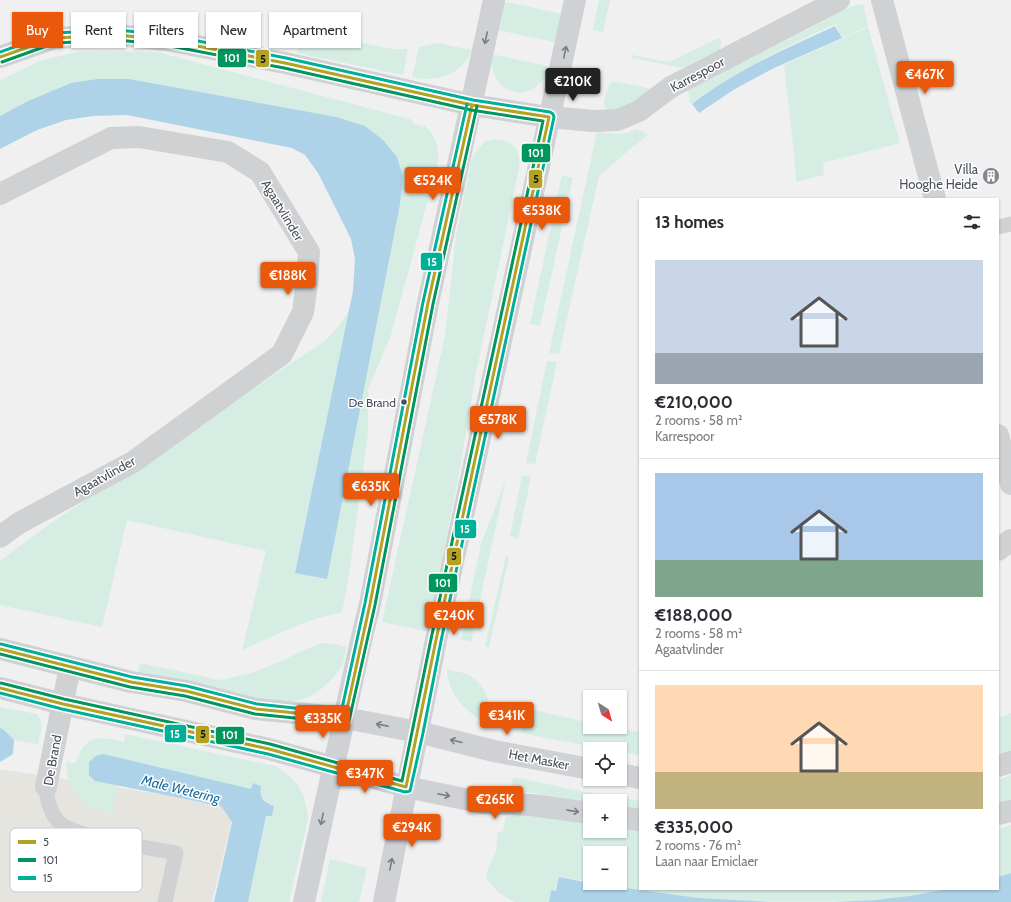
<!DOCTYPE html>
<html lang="en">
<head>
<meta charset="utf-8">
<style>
  body { margin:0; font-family:Cabin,sans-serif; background:#f2f2f3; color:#2b2b33; height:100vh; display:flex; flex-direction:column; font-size:15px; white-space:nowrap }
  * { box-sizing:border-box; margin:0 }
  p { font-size:13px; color:#7c7c81 }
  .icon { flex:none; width:22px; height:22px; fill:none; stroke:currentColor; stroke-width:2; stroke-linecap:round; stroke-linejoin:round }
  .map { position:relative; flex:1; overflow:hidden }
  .details { position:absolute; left:639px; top:198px; width:360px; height:692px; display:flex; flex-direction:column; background:#fff; border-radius:0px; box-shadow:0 1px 3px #0004 }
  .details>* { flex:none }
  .guide { position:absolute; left:12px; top:12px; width:380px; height:36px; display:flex; gap:8px }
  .needle { width:26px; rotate:143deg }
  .tools { position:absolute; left:583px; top:690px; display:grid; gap:8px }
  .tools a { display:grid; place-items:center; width:44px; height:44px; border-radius:0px; background:#fff; box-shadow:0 1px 3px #0004; font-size:20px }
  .price { position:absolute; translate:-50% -34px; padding:0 9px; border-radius:4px; background:#ea580c; color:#fff; font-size:13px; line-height:26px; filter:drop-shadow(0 1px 2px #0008) }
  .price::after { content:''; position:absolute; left:50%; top:24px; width:12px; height:9px; margin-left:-6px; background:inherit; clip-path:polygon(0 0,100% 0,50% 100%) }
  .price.on { background:#222; color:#fff }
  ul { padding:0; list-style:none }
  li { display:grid; align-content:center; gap:8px; height:212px; padding:0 16px }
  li+li { border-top:1px solid #e1e1e2 }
  li span { display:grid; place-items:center; height:124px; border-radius:0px; color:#555 }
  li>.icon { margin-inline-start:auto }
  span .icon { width:72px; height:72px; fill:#fffc; stroke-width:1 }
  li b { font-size:17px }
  h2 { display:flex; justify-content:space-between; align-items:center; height:48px; padding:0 16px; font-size:17px }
  .pill { padding:0 14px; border-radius:0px; background:#fff; box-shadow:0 1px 3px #0004; font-size:14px; line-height:36px }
  .pill.on { background:#ea580c; color:#fff }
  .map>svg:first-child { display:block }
  .commercial { fill:#e5e4de }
  .green { fill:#d6ede3 }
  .water { fill:#aed3e8 }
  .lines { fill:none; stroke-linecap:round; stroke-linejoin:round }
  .lane { stroke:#cfd1d3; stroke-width:15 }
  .street { stroke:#cfd1d3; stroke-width:22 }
  .secondary { stroke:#cfd1d4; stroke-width:22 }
  .bus-1-casing { stroke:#fff; stroke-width:6 }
  .bus-2-casing { stroke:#fff; stroke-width:6 }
  .bus-3-casing { stroke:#fff; stroke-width:6 }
  .bus-1 { stroke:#b4a224; stroke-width:3 }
  .bus-2 { stroke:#00965e; stroke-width:3 }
  .bus-3 { stroke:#00af98; stroke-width:3 }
  .oneway { stroke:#787c85 }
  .bus-dot { fill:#494f5b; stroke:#fff; stroke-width:1.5 }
  .labels { text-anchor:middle; stroke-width:3; stroke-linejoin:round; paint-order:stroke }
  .bus-label { font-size:12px; fill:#494f5b; stroke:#fff; text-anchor:end }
  .street-label { font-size:13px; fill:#494f5b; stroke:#fff }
  .poi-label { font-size:13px; fill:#494f5b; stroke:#fff; text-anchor:end }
  .water-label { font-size:14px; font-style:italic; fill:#196c9e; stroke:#fff }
  .key { fill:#fff; stroke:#c8cace; stroke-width:1 }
  .key-label { font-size:11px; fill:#494f5b }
  .line-badge { stroke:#fff; stroke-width:1.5 }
  .badge-label { font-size:11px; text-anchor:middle; font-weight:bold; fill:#fff }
  .pale-badge-label { font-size:11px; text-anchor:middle; font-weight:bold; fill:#111 }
</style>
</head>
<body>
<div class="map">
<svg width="1011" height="902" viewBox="0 0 1011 902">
  <rect width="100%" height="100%" fill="#f0f0f0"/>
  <path class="commercial" d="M0,769L235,806L212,902H0Z"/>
  <g class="green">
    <path d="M599,0H610L603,32L593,30Z"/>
    <path d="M503,2L511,3L562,14L556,42H554L497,30Z"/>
    <path d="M863,4L868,26L842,38L836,24C786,46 736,71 692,104L690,102L688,90C730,69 771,48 812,27C828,19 845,6 863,4Z"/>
    <path d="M868,27L900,143L823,163L824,175L796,182L795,163L784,65Z"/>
    <path d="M306,32L393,49H408L403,75L297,53C299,46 299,34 306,32Z"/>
    <path d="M719,38L721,41L720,49L683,68L632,58V55L669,62Z"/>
    <path d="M437,43L472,50C462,75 436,83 412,77L419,47Z"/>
    <path d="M97,51L157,52L413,120L412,122L422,127L424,125C436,135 439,147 438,163L391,335L368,390V433L350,568L342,613C306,618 275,636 242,650L266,551L127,520L102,627L0,605V561L48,525L325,341L340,325L350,308L295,573L403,177L71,83L28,101L0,116V80L40,61L77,52Z"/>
    <path d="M492,54L547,66L548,68C545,76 541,84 534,88C511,103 487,79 492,54Z"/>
    <path d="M614,81L651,89C640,97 620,115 605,108C602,100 607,85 614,81Z"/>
    <path d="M635,129L644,132L646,134H649L623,155L599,176L559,354L549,353L597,132C610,133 624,137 635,129Z"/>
    <path d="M495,139C514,140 522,151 519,169L476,373L458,480L438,579L426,631L382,622L445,336L456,236L472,157L482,145L486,141Z"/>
    <path d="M562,175L573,178L540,326L530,324Z"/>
    <path d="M547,361L557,362L535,464L526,463Z"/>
    <path d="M522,475L531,477L518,539L510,536Z"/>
    <path d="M506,479L471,642L461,639L481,544Z"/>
    <path d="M506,556L509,558L489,648L485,646Z"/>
    <path d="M322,643L335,644L346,647C345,652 345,660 342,665C334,680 317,695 301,700C287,704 269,700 255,698C216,692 177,683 138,674L140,663L220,680L252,673L284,660L304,650Z"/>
    <path d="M446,669C453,671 461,671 468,675C486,684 494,706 487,724C472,716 456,702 450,685C448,680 448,674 446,669Z"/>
    <path d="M0,707L37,714C45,723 40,733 38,744L14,740L3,729L0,728Z"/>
    <path d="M526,708L590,723V727H610L640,732V755L620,752V749H604L521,733Z"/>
    <path d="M1011,713V755L998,759V718Z"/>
    <path d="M125,734L275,766C297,778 306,793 308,819L289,902H248L266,816H272L274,806C260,799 262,796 253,784L251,789L95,781L118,785L112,814C82,808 68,793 66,762L75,763C88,734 95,736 124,742Z"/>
    <path d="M1011,775V805L998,809V780Z"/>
    <path d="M513,777L580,791L640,801V811L620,808V801H590V804L553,798L535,793L510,791Z"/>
    <path d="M523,815L590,821V831H620V827L640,830V889H948C915,898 880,900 846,901C797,902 746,902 697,898C663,894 629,888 595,883H620V853H590V882L559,877L556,891L551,890L549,902H514L499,893L486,879L487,872L496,851L498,832L503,831L506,817Z"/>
    <path d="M1011,825V873L998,877V829Z"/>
    <path d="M330,859L367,868L359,902H321Z"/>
  </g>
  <g class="water">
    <path d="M835,26L842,38L772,69L735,89L699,113L692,104C736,70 785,49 835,26Z"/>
    <path d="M98,79H129L336,117L365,126L383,140L397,157L403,177L400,204L327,579L295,573L353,291L355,259L351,239L318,173L305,155L292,148L127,115L93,116L66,120L37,130L0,149V116L28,101L71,83Z"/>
    <path d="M0,728L3,729L14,740L13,754L0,762Z"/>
    <path d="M103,754L251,789L253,783L261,786C259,799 263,801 274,806L272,816H266L248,902H214L232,822L221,806L95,781L89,775V762L96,756Z"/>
    <path d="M1011,873V902H832L875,900L910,896L948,889H998V877Z"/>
    <path d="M559,877L590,883L698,898L772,902H549L551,890L556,891Z"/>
  </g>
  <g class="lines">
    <g class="lane">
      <path d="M998,227L1011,224"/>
      <path d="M46,787C47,801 50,814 60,823C77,838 151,848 176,853L165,902"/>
    </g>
    <g class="street">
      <path d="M882,0L935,199"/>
      <path d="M549,117L593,121L618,120L639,111L671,87L839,0"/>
      <path d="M0,194L111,138L139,137L228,152L260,172L309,252L307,282L303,312L282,354L133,462L19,523L0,537"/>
      <path d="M998,435L1011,484"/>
      <path d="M998,550L1011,540"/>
      <path d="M46,787L70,667"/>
    </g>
    <g class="secondary">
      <path d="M0,57L54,38L118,35L166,40L285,63L472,105L549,117"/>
      <path d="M0,649L131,682L186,691L256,709L345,718L418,732L494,751L590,769"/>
      <path d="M0,688L63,704L269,749L406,787L484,803L531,805L590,813"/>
      <path d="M998,766L1011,762"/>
      <path d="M620,774L640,778"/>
      <path d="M998,814L1011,811"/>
      <path d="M620,817L640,820"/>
      <path d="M304,902L361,641L370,604L428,303L494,0"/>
      <path d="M384,902L436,640L575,0"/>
    </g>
    <defs>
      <g id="bus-1">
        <path d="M0,57L54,38L118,35L166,40L285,63L472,105L549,117L436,640L406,787L269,749L63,704L0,688"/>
        <path d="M0,649L131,682L186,691L256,709L345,718L370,604L428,303L472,105"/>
      </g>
      <g id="bus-2">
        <path d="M0,654L130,687L185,696L255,714L344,723L349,721L375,605L433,304L477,106"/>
        <path d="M1,683L64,699L270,744L402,781L431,639L543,121L471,110L284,68L165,45L118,40L55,43L2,62"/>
      </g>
      <g id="bus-3">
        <path d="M0,52L53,33L118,30L167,35L286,58L473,100L550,112L553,114L554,117L441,641L423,733L410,791L405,792L268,754L62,709L0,693"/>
        <path d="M1,644L132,677L187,686L257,704L341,713L365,603L423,302L467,104"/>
      </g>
    </defs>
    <use href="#bus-1" class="bus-1-casing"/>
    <use href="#bus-2" class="bus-2-casing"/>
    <use href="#bus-3" class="bus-3-casing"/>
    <use href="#bus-1" class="bus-1"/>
    <use href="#bus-2" class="bus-2"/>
    <use href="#bus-3" class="bus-3"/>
  </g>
  <defs><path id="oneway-shaft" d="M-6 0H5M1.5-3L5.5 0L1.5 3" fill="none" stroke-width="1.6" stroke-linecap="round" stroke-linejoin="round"/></defs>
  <g class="oneway">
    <use href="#oneway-shaft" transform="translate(486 38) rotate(102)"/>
    <use href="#oneway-shaft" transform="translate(565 52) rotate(-78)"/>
    <use href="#oneway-shaft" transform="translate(382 725) rotate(-169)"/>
    <use href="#oneway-shaft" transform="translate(456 741) rotate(-166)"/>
    <use href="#oneway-shaft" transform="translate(444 795) rotate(11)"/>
    <use href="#oneway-shaft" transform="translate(573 811) rotate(8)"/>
    <use href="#oneway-shaft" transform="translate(322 819) rotate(102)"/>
    <use href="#oneway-shaft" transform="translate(391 864) rotate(-79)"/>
  </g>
  <defs>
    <symbol id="building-disc" viewBox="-11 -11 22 22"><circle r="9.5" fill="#83878f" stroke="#fff"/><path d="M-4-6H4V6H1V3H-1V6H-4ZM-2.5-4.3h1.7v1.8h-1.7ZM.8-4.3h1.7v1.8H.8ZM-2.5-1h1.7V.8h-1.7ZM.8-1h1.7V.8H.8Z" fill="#fff"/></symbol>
  </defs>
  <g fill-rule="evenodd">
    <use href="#building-disc" x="981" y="166" width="20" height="20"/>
  </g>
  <circle class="bus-dot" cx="404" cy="402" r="3.5"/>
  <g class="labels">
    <g class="bus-label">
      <text x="396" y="407">De Brand</text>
    </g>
    <g class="street-label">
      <text transform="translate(697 74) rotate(-28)" y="5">Karrespoor</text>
      <text transform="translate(283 210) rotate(59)" y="5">Agaatvlinder</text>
      <text transform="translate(104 476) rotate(-29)" y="5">Agaatvlinder</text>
      <text transform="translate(539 759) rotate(11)" y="5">Het Masker</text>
      <text transform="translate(52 760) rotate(-80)" y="5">De Brand</text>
    </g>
    <g class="poi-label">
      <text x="978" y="174">Villa<tspan x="978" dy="15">Hooghe Heide</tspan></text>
    </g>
    <g class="water-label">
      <text transform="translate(181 789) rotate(14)" y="5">Male Wetering</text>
    </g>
  </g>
  <rect x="10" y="828" width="132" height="64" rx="6" class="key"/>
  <rect x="18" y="840" width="18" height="4" fill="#b4a224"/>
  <rect x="18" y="858" width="18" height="4" fill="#00965e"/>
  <rect x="18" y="876" width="18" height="4" fill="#00af98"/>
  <g class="key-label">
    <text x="43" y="846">5</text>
    <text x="43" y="864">101</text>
    <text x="43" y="882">15</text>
  </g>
  <g class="line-badge">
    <rect x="217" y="48" width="30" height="20" rx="4" fill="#00965e"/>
    <rect x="255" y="49" width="15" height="19" rx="4" fill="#b4a224"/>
    <rect x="521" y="143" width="30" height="20" rx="4" fill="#00965e"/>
    <rect x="528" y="169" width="15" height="20" rx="4" fill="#b4a224"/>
    <rect x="420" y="252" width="23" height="19" rx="4" fill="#00af98"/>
    <rect x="454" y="519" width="23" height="20" rx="4" fill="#00af98"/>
    <rect x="446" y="547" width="16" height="19" rx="4" fill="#b4a224"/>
    <rect x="428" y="573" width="30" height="20" rx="4" fill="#00965e"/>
    <rect x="164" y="724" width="23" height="19" rx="4" fill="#00af98"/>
    <rect x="195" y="725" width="15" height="19" rx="4" fill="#b4a224"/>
    <rect x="215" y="726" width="30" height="19" rx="4" fill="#00965e"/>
  </g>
  <g class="badge-label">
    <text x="232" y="62">101</text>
    <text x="536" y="157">101</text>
    <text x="432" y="266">15</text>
    <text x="465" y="533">15</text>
    <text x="443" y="587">101</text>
    <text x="175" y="738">15</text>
    <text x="230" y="739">101</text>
  </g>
  <g class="pale-badge-label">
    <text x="263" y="63">5</text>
    <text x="536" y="183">5</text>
    <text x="454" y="560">5</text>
    <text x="203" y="738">5</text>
  </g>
</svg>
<div class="tools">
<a><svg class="needle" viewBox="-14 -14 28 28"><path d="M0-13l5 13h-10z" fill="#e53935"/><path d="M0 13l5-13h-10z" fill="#7c7c81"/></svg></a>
<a><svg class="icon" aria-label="locate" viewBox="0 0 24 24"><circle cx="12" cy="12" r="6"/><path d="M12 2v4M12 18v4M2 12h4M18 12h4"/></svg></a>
<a>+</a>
<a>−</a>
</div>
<b class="price" style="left:925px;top:95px">€467K</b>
<b class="price on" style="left:573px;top:102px">€210K</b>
<b class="price" style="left:433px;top:201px">€524K</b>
<b class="price" style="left:542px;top:231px">€538K</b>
<b class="price" style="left:288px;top:296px">€188K</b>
<b class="price" style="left:498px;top:440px">€578K</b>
<b class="price" style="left:371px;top:507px">€635K</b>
<b class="price" style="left:454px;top:636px">€240K</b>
<b class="price" style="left:507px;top:736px">€341K</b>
<b class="price" style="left:323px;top:739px">€335K</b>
<b class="price" style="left:365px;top:794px">€347K</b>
<b class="price" style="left:495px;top:820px">€265K</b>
<b class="price" style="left:412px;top:848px">€294K</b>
<div class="guide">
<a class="pill on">Buy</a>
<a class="pill">Rent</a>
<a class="pill">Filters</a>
<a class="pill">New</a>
<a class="pill">Apartment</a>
</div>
<section class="details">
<h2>13 homes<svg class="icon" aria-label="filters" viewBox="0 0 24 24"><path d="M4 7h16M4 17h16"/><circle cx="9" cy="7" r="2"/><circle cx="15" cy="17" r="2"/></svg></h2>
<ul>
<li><span style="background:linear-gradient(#c9d6e8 75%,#9aa5b1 0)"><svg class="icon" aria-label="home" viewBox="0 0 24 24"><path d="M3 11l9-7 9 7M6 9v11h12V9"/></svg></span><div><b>€210,000</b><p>2 rooms · 58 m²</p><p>Karrespoor</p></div></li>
<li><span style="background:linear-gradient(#a9c7e8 70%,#7fa58c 0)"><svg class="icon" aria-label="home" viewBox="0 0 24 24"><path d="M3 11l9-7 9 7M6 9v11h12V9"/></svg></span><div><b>€188,000</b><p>2 rooms · 58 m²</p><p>Agaatvlinder</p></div></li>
<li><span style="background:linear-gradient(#ffd9b3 70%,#c2b280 0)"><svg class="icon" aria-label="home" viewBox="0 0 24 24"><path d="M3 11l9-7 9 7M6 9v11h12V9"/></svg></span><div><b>€335,000</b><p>2 rooms · 76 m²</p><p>Laan naar Emiclaer</p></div></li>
</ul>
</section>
</div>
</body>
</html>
